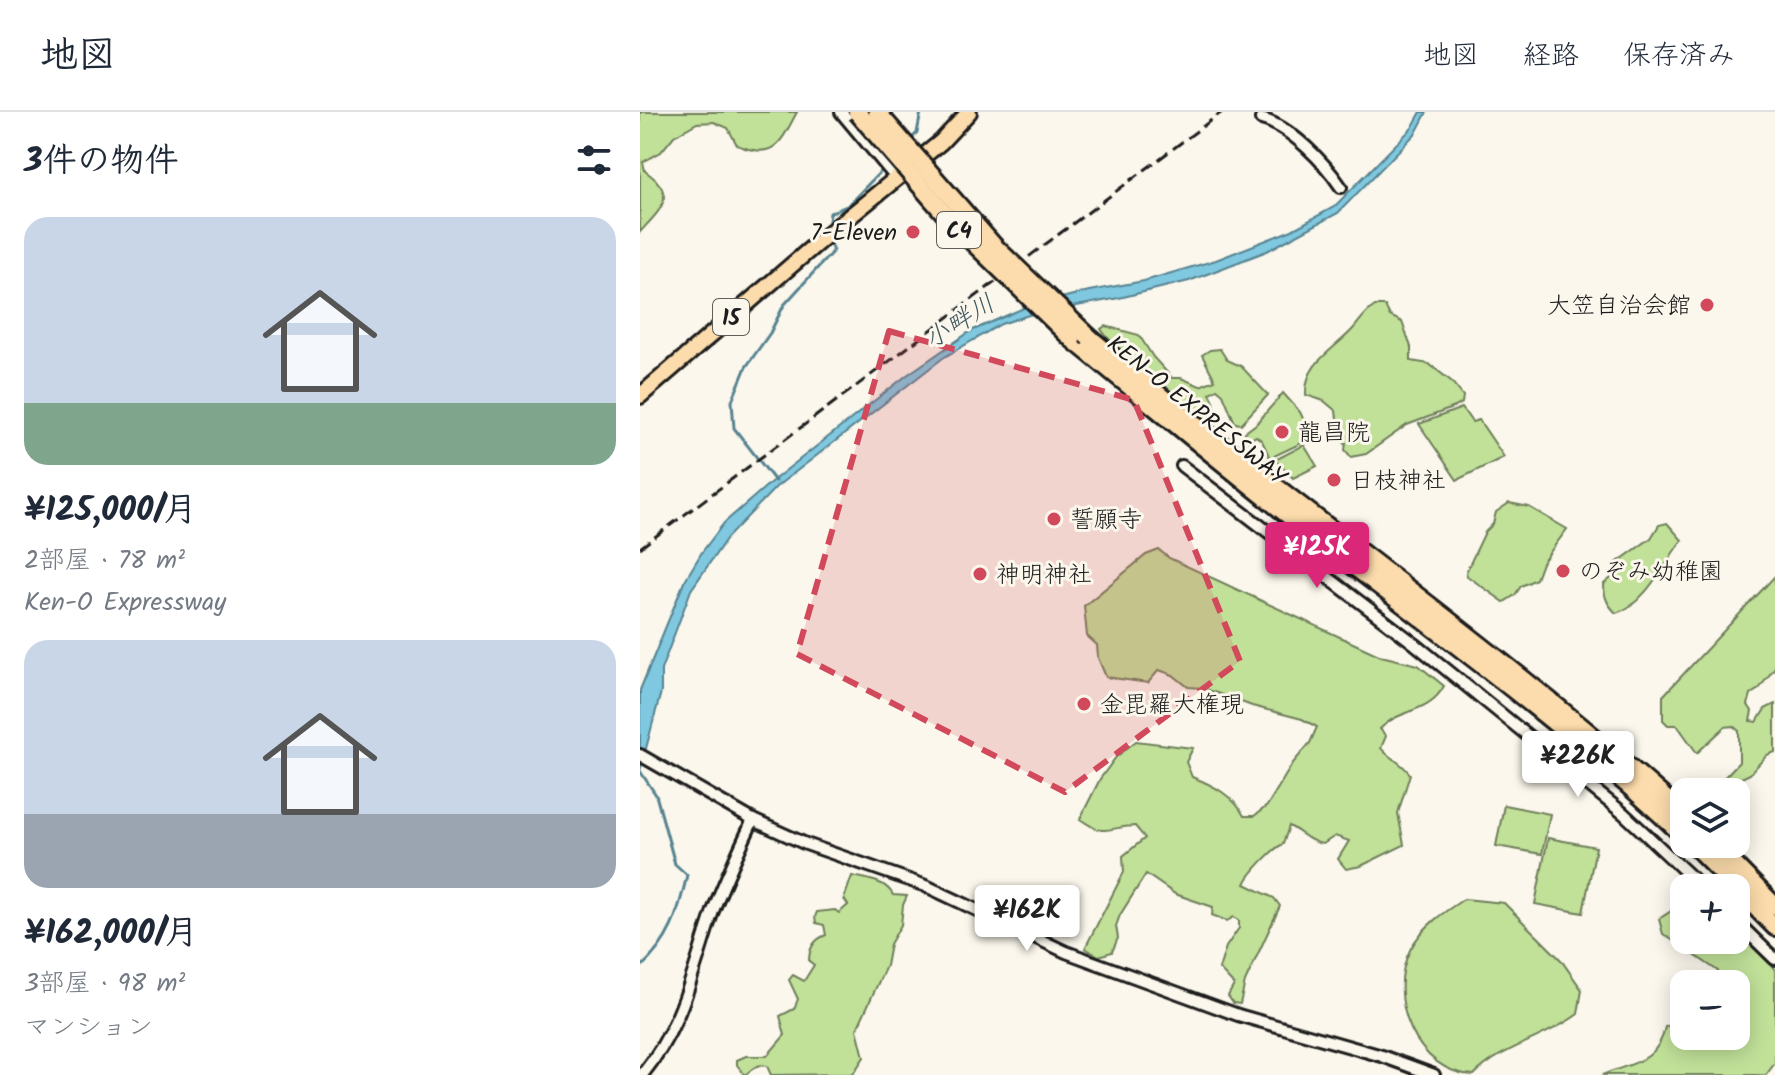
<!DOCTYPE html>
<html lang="ja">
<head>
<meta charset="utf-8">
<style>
  body { margin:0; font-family:Kalam,"Klee One",sans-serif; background:#f6f6f7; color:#1f2937; height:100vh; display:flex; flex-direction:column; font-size:30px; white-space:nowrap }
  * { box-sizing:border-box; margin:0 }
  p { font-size:26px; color:#747a83 }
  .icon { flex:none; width:44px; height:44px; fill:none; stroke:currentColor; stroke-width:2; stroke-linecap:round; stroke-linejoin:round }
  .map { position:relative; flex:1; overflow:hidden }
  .sheet { display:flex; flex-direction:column; background:#fff; width:640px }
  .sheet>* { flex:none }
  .buttons { position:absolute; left:1030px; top:666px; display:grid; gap:16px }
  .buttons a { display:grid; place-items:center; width:80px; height:80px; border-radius:16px; background:#fff; box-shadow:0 4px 20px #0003; font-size:40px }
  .price { position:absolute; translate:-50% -68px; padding:0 18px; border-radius:8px; background:#fff; color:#222; font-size:26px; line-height:52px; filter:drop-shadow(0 2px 4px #0008) }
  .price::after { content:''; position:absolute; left:50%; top:48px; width:24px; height:18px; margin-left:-12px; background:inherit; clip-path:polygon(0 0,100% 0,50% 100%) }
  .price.active { background:#db2777; color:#fff }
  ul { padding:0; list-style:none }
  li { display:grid; align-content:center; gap:16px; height:424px; padding:0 24px }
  li span { display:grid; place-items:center; height:248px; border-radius:24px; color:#555 }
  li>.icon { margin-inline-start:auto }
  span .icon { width:144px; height:144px; fill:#fffc; stroke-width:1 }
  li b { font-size:34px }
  h2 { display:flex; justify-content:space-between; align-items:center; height:96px; padding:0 24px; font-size:34px }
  header { display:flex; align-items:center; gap:48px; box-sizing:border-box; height:112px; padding:0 40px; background:#fff; border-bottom:2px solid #e0e1e3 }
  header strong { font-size:38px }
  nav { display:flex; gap:44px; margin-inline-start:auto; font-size:28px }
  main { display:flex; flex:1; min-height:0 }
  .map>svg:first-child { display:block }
  .green { fill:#c1e199; stroke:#6e7e5a; stroke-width:2 }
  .water { fill:#7fc8df; stroke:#578391; stroke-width:2 }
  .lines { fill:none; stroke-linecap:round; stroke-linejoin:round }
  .stream { stroke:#578391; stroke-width:3 }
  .tertiary-casing { stroke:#1c1c1c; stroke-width:16 }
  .primary-casing { stroke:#1c1c1c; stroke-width:20 }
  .motorway-casing { stroke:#1c1c1c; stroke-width:22 }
  .tertiary { stroke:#fbf7ec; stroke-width:10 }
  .primary { stroke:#fcdcac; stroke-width:14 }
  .motorway { stroke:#fcdcac; stroke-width:16 }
  .rail { stroke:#1c1c1c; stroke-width:3; stroke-dasharray:12 6; stroke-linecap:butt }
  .motorway-bridge-casing { stroke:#1c1c1c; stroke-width:22; stroke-linecap:butt }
  .motorway-bridge { stroke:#fcdcac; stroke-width:16 }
  .marked { fill:#d1495b; fill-opacity:0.2; stroke:#d1495b; stroke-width:6; stroke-dasharray:16 10; stroke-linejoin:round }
  .poi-dot { fill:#d1495b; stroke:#fbf7ec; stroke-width:3 }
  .labels { text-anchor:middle; stroke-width:6; stroke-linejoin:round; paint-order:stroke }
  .shield { fill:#fbf7ec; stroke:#5f5e5a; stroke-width:2 }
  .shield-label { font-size:22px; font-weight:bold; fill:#1c1c1c }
  .poi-label { font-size:24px; fill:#1c1c1c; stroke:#fbf7ec; text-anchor:start }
  .street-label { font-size:24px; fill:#1c1c1c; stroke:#fbf7ec }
  .water-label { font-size:26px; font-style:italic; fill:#3f5860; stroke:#fbf7ec }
</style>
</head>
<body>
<header>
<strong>地図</strong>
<nav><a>地図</a><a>経路</a><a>保存済み</a></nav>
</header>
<main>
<section class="sheet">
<h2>3件の物件<svg class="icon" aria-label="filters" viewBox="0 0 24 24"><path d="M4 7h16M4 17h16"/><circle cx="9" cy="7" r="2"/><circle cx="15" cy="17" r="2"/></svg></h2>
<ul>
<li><span style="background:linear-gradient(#c9d6e8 75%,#7fa58c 0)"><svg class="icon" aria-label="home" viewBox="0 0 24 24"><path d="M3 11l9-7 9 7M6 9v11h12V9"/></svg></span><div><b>¥125,000/月</b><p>2部屋 · 78 m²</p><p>Ken-O Expressway</p></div></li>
<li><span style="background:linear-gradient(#c9d6e8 70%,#9aa5b1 0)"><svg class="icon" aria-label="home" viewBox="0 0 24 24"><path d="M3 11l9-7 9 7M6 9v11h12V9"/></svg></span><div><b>¥162,000/月</b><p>3部屋 · 98 m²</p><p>マンション</p></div></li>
</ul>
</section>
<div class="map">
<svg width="1135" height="963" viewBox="0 0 1135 963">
  <rect width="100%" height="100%" fill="#fbf7ec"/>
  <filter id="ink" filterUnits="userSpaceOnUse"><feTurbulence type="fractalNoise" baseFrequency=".0125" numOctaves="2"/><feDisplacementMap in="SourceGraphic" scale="16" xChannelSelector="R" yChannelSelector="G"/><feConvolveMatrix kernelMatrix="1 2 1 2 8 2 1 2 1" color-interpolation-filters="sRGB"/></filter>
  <g filter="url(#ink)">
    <g class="green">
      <path d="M0,0H157C141,30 135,49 97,33L88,16L74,10L57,11L34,24L21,40L3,50L5,59C39,83 21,97 0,120Z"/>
      <path d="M735,194H745L750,204L762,210L771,235V249L789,252L811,269L823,284L822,291L815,295L767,313L726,342L711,345L705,338L706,331L700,328L696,299L684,289L666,283C664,251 694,238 713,217C721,208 724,201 735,194Z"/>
      <path d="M465,214L499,223L513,245L532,266H541L560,274L575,268L562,243L570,238L580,237L587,248L601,254L628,283L601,312L595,311L583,282L577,277L570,281L574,289L577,311H568C541,294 511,267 488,244C478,234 469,230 461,217Z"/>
      <path d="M643,281L660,300L671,323L670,327L630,346L622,329L616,324L608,329L604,321L616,312Z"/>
      <path d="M822,296L832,310L839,308L864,345L817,368L779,312Z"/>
      <path d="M664,333L677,354L653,366L635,348Z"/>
      <path d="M869,391L889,395L927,417L902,451L896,467L881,474L875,483L864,490L827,464L826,460L845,420L853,412L856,400Z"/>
      <path d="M1027,411L1042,428C1025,450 1004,494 976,501C967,492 964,485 964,472L977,461L975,452L1011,426L1019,413Z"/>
      <path d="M519,438L529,446L741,544L778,553L804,574C789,602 759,596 740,617L746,624L741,636C749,647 760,648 770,662L758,701L764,733L721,754L706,757L698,747L709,729L695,724L683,732C671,731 661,720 649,714L643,732C632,737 609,762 605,772L634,786L640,794L605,870L600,892L593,891L588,884L594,873L579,857L586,835L599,816V809L594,805L587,809L572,803L573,795L535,782L506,762L480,803L476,814L478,826L472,840L459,844L445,836L484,760L483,744L505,726L495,714C467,714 468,727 440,707L460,667L476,645L496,629L553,636L546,650L552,665C573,673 594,684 604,704H614L627,694L653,651L670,631L677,615L662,607L612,594L563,576L548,575L533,563L519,558L508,571L466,565L458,546L457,533L447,524L444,494L506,443Z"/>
      <path d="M1135,464V555L1119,577L1111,582L1108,593L1112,599L1110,609L1117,610L1125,597L1135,592V640L1127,643L1110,662L1083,675L1079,671L1099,650V619L1093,614L1085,615L1057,641L1037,613H1028L1023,608V584Z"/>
      <path d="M864,693L910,702L902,742L856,734Z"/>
      <path d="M908,726L956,735L943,801L895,792Z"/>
      <path d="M212,764C227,767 246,769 253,783L267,784L263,793L261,813L250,832L246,854L217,917L224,945L213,962L131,963L127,954C115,951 112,958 105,963L97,953V948L106,944H127L145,923L140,904L154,897L158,887L149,868L153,863L164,869L174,853L169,849C169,836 175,827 186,823L184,813L176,811L175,805L177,800L195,798L199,801L208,793L204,787Z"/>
      <path d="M1044,782V828H1096V817L1135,857V951L1126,963H962C989,951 1018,952 1025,915L1044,908V924H1096V872H1071L1078,859L1023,822L1019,807L1031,799Z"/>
      <path d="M824,787L864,791L921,848L942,878L938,902C905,927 864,933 834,963C776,961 746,886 770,838C782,815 802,801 824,787Z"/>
    </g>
    <path class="water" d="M781,0H787L776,21L698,101L627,139L549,169L479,186L389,203L361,212L303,246L136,375L87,426L51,478L21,558V580L0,659V578L44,470L62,440L84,411L131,370L267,263L331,219L386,195L449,179L504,169L576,148L652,118L694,95L772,16Z"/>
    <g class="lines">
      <g class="stream">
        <path d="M269,29L277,21L281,0"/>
        <path d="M188,116L190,101L207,94L245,55"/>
        <path d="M135,369L94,316L92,289L106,255L130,221L144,193L193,139L190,128"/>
        <path d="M0,659L16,683L35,752L47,763C38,802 30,829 0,856"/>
      </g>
      <defs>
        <g id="tertiary">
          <path d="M201,0L257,67"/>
          <path d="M621,7C650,14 685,51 701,75"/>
          <path d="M542,354L775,532L983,701L1063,776"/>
          <path d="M0,643L113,708L166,732L286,774L426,840L598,903L742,944L794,963"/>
          <path d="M1096,809L1135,847"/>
          <path d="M2,963C44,911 52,860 73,799C85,768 99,738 113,708"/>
        </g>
        <path id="primary" d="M0,284L182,127L301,30L329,0"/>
        <g id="motorway">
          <path d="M449,225C644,389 855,533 1044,703"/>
          <path d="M432,227C518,297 603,369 691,437C811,529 934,620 1044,724"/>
          <path d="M1053,732L1135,815"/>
          <path d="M1074,732L1135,794"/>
        </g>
      </defs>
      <use href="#tertiary" class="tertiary-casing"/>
      <use href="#primary" class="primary-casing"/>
      <use href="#motorway" class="motorway-casing"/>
      <use href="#tertiary" class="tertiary"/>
      <use href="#primary" class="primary"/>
      <use href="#motorway" class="motorway"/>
      <path class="rail" d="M0,436L582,0"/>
      <defs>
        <g id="motorway-bridge">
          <path d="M217,0L311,109L432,227"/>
          <path d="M237,0L354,134L449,225"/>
        </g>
      </defs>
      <use href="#motorway-bridge" class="motorway-bridge-casing"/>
      <use href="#motorway-bridge" class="motorway-bridge"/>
    </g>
  </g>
  <path class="marked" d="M249,219L494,288L600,549L425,680L157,542Z"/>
  <g class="poi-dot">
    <circle cx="273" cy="120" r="8"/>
    <circle cx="1067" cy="193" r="8"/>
    <circle cx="642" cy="320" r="8"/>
    <circle cx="694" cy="368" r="8"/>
    <circle cx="414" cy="407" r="8"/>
    <circle cx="923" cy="459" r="8"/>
    <circle cx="340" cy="462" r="8"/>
    <circle cx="444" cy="592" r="8"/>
  </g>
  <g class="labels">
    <g class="shield">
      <rect x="297" y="100" width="44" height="36" rx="6"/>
      <rect x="73" y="187" width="36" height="36" rx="6"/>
    </g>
    <g class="shield-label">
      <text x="319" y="126">C4</text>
      <text x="91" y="213">15</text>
    </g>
    <g class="poi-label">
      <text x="257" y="128" text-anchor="end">7-Eleven</text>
      <text x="1051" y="201" text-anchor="end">大笠自治会館</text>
      <text x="658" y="328">龍昌院</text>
      <text x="710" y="376">日枝神社</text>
      <text x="430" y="415">誓願寺</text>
      <text x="939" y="467">のぞみ幼稚園</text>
      <text x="356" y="470">神明神社</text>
      <text x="460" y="600">金毘羅大権現</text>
    </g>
    <g class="street-label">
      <text transform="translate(557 298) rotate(39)" y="8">KEN-O EXPRESSWAY</text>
    </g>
    <g class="water-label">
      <text transform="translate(319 209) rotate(-32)" y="9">小畔川</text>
    </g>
  </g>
</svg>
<div class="buttons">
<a><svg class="icon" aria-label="layers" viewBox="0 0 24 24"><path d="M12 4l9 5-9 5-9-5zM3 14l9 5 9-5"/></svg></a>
<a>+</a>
<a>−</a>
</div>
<b class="price active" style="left:677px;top:478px">¥125K</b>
<b class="price" style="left:938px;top:687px">¥226K</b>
<b class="price" style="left:387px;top:841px">¥162K</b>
</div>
</main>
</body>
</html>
